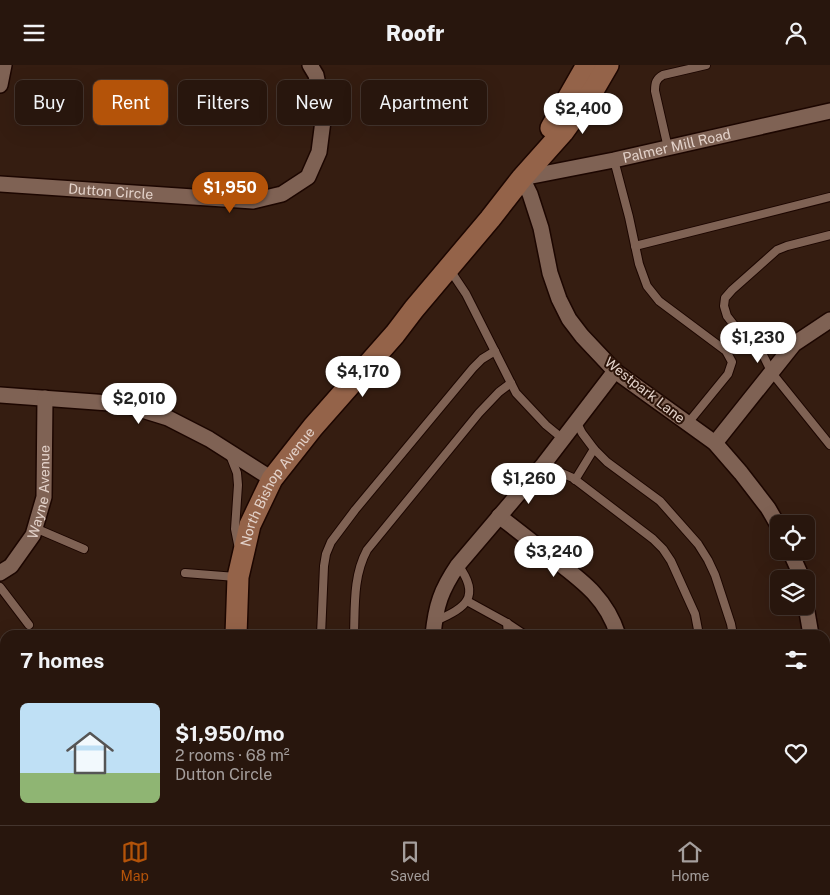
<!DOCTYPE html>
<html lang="en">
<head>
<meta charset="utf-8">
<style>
  body { margin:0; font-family:"Public Sans",sans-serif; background:#301f16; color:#f1f3f6; height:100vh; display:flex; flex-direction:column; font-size:19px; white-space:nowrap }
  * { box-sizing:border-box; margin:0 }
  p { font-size:16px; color:#a59f9d }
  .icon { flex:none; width:28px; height:28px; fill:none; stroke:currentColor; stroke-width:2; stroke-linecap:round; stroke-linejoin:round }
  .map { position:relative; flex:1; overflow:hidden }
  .details { position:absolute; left:0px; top:565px; width:830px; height:195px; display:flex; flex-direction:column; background:#28160d; border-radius:15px 15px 0 0; box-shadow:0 5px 20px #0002,0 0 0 1px #44352e }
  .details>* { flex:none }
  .top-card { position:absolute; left:15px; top:15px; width:500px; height:45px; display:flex; gap:10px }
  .fabs { position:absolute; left:770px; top:450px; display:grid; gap:10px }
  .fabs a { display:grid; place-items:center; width:45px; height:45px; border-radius:8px; background:#28160d; box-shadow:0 5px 20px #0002,0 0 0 1px #44352e; font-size:25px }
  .price { position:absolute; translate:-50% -42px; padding:0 11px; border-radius:18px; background:#fff; color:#222; font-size:16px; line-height:32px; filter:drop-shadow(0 1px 2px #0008) }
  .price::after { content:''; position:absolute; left:50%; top:30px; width:15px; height:11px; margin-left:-8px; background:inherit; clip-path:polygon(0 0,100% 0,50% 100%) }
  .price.on { background:#b45309; color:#fff }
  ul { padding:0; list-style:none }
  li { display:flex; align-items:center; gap:15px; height:125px; padding:0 20px }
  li+li { border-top:1px solid #44352e }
  li span { display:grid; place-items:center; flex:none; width:140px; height:100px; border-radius:8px; color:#555 }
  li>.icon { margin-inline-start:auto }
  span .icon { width:60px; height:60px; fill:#fffc; stroke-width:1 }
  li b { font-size:21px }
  h2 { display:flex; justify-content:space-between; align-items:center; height:60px; padding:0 20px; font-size:21px }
  .tag { padding:0 18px; border-radius:8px; background:#28160d; box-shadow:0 5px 20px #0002,0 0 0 1px #44352e; font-size:18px; line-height:45px }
  .tag.on { background:#b45309; color:#fff }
  header { display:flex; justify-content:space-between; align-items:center; height:65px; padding:0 20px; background:#28160d; font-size:22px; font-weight:800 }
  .menu { display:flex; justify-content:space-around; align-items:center; height:70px; border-top:1px solid #44352e; background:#28160d; font-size:14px; color:#a59f9d }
  .menu a { display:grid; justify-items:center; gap:2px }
  .menu .on { color:#b45309 }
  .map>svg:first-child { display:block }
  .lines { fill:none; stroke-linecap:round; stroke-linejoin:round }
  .lane-casing { stroke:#1c0600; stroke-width:10 }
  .street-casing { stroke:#1c0600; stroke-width:18 }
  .secondary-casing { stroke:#1c0600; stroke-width:24 }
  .lane { stroke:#7f6254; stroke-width:8 }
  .street { stroke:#7f6254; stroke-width:15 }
  .secondary { stroke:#946349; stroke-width:21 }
  .labels { text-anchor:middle; stroke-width:4; stroke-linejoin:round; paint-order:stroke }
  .street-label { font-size:14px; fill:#e3d2ca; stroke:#2b1308 }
</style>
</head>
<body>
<header><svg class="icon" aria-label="menu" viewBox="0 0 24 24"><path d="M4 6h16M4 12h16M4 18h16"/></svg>Roofr<svg class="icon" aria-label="person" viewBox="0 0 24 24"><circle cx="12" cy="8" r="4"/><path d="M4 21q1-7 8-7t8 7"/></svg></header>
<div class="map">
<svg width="830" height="760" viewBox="0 0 830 760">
  <rect width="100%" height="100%" fill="#351d11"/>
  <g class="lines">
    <defs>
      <g id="lane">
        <path d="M668,83L655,26C655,18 656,14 663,10L706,0"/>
        <path d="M614,95L629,152L639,199L647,221L659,236L726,286L732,297L728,309L688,358"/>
        <path d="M830,170L787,181L777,185L732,225L725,233L724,241L727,251L734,260L763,290L772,308L830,380"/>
        <path d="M635,181L830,132"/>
        <path d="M450,205L466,229L516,328L546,360L563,374"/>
        <path d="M576,356L582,368L594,384L607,397L660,436L698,479L708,495L715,510L731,559L733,570"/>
        <path d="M230,390L237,408L238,420L235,464L238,479"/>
        <path d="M543,400L573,413L653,474L663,484L671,496L695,549L699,570"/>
        <path d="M575,415L594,384"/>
        <path d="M35,463L84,484"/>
        <path d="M185,508L236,512"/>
        <path d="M0,522L29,560"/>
        <path d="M467,536L507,558L525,570"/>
        <path d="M435,556C465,544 482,532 458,500"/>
        <path d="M507,558L508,570"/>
        <path d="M321,570L324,501L326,489L331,477L355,445L473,303L482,294L495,286"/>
        <path d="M354,570C355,541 353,511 367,485L479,348L499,327L511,318"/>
        <path d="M0,746L5,745"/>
        <path d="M34,755L36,760"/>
        <path d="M64,755L65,760"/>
        <path d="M176,760V755"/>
        <path d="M309,760V755"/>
        <path d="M344,760V755"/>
        <path d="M498,760V755"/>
        <path d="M534,760V755"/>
        <path d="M688,760L689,755"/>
        <path d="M723,760L724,755"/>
      </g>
      <g id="street">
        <path d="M0,20L4,0"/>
        <path id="s1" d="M0,119L253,136L282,129L308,112L319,87L324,48L316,10L310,0"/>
        <path d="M0,330L123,339L168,353L209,374L272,414"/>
        <path d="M715,378L794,279L830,255"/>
        <path d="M499,451C517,465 534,478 551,492C581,515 606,532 618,570"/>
        <path id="s2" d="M779,462L768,443L741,408L715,378L615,306L582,271L569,254L559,234L550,208L541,163L530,129L522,113L614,95L830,46"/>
        <path d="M790,486L799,506L801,514"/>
        <path id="s3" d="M0,508L11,501L33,470L44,432L45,333"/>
        <path d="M806,541L811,570"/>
        <path d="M433,570C436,540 441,525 458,500L543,400L615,306"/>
        <path d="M825,754H830"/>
        <path d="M422,760V755"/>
        <path d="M612,760V755"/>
        <path d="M803,760V755"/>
      </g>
      <g id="secondary">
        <path d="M551,63L587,0"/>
        <path id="s4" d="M236,570L238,512L250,460L272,414L313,362L395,269L414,244L490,154L522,113L563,67L594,24L608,0"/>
        <path d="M225,760V755"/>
      </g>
    </defs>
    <use href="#lane" class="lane-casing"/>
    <use href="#street" class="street-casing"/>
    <use href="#secondary" class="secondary-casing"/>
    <use href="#lane" class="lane"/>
    <use href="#street" class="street"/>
    <use href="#secondary" class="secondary"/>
  </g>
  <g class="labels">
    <g class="street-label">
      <text dy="5" stroke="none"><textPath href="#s2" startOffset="606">Palmer Mill Road</textPath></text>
      <text dy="5" stroke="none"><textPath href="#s1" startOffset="111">Dutton Circle</textPath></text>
      <text transform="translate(645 325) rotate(38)" y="5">Westpark Lane</text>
      <text dy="5" stroke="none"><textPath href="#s4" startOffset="158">North Bishop Avenue</textPath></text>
      <text dy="5" stroke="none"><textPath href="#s3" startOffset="95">Wayne Avenue</textPath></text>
    </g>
  </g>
</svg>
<div class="fabs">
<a><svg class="icon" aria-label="locate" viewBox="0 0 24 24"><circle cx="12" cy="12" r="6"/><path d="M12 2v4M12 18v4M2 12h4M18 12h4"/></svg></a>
<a><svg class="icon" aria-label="layers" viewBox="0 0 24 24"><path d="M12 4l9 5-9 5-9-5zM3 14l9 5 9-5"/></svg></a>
</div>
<b class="price" style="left:583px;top:70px">$2,400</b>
<b class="price on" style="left:230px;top:149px">$1,950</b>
<b class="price" style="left:758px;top:299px">$1,230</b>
<b class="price" style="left:363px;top:333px">$4,170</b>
<b class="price" style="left:139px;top:360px">$2,010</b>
<b class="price" style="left:529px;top:440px">$1,260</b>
<b class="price" style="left:554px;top:513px">$3,240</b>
<div class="top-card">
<a class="tag">Buy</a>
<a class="tag on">Rent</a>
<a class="tag">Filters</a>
<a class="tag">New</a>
<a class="tag">Apartment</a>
</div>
<section class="details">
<h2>7 homes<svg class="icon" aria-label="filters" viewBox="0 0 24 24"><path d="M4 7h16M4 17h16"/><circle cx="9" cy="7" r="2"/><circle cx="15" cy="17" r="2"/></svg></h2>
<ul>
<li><span style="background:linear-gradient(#bfe0f5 70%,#8fb573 0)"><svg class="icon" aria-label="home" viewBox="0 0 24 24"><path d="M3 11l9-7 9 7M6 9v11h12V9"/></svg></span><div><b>$1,950/mo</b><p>2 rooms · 68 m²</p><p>Dutton Circle</p></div><svg class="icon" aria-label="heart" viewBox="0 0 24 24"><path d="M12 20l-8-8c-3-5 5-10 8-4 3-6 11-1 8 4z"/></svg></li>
</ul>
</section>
</div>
<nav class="menu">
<a class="on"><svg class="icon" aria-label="map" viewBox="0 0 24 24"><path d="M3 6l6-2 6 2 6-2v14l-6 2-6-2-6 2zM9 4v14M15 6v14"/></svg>Map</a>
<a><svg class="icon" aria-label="saved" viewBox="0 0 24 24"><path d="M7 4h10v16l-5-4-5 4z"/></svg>Saved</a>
<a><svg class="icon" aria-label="home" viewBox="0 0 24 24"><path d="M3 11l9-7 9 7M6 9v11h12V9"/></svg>Home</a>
</nav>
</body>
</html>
